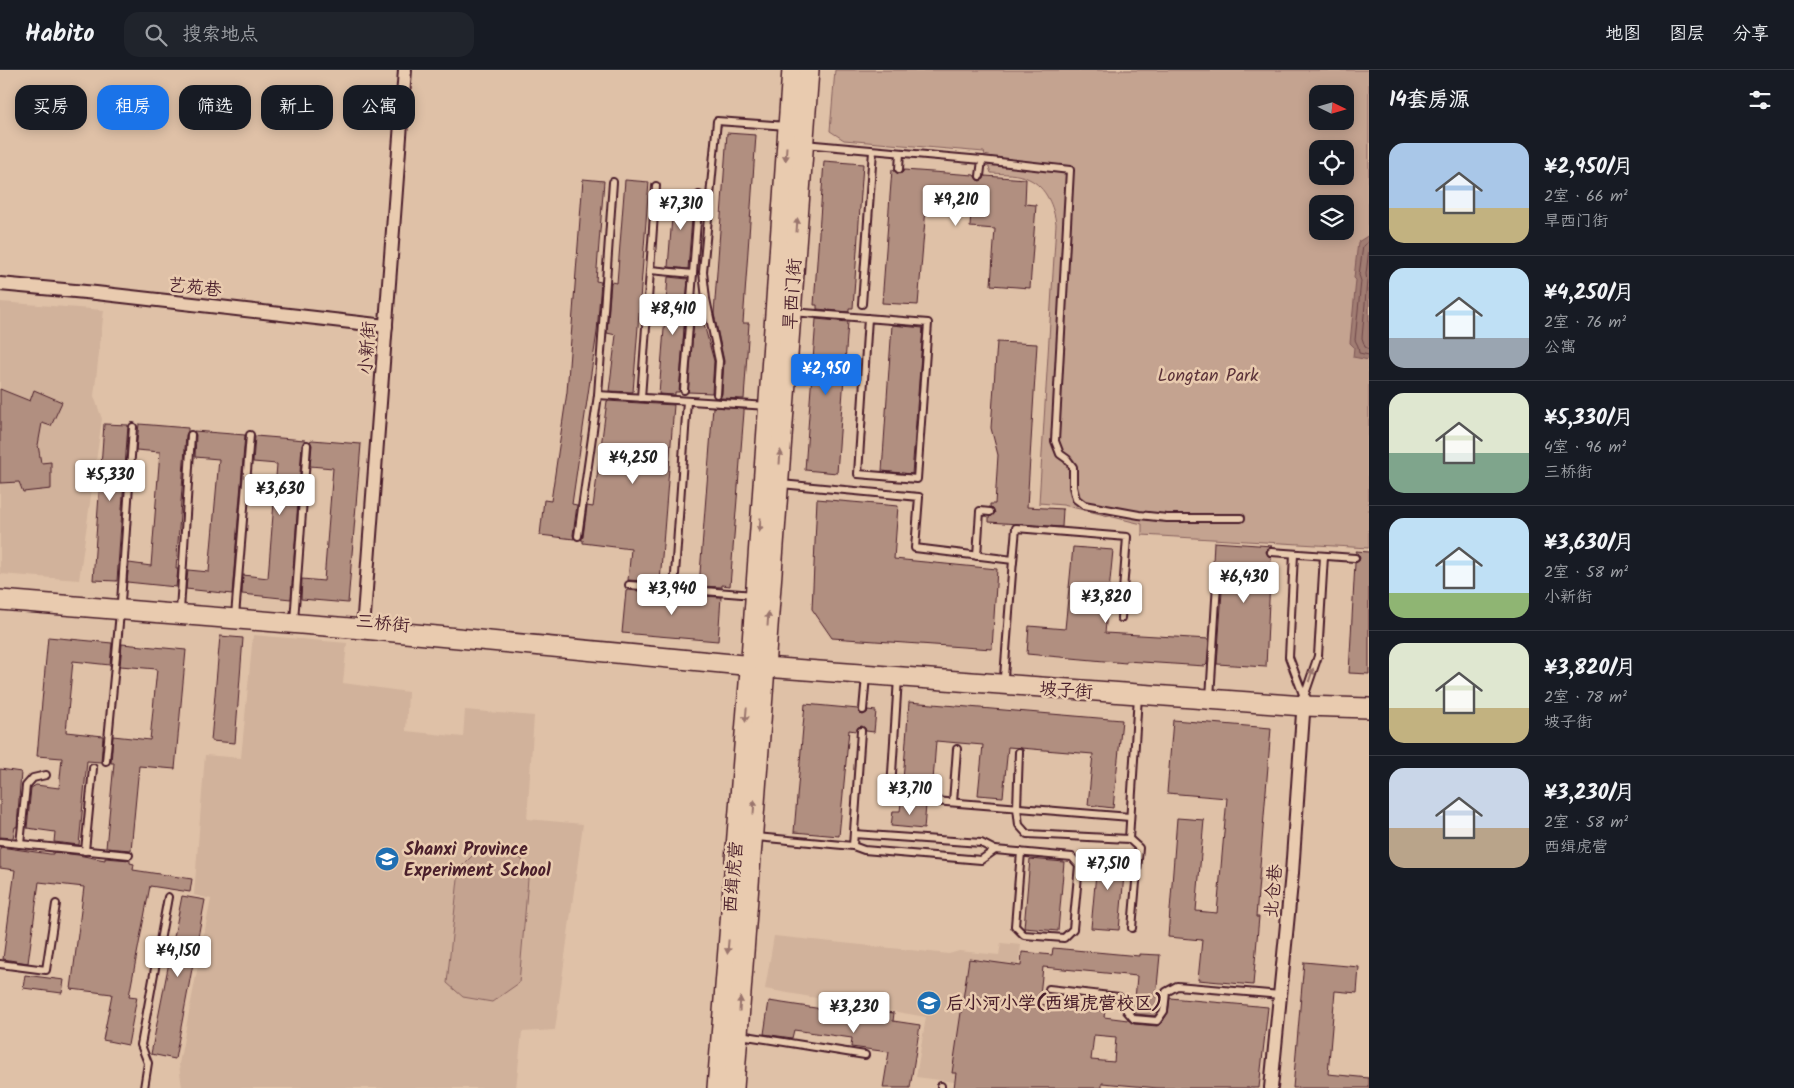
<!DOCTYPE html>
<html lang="zh">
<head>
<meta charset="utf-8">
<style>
  body { margin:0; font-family:Kalam,"LXGW WenKai TC",sans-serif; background:#20242c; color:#f1f3f6; height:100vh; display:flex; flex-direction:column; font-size:19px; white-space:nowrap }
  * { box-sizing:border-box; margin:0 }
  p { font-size:16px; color:#9ea1a6 }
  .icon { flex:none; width:28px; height:28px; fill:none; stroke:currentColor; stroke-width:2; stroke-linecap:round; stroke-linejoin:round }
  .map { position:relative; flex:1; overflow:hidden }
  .side { display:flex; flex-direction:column; background:#171b24; width:425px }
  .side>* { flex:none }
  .guide { position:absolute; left:15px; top:15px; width:475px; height:45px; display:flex; gap:10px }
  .needle { width:32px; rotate:95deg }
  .controls { position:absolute; left:1309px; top:15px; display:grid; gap:10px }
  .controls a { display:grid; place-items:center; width:45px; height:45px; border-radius:10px; background:#171b24; box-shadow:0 2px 12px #0003; font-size:25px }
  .price { position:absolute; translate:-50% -42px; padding:0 11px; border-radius:5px; background:#fff; color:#222; font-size:16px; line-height:32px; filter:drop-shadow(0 1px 2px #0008) }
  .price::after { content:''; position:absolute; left:50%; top:30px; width:15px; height:11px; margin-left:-8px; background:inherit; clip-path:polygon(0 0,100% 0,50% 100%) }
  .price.selected { background:#1a73e8; color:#fff }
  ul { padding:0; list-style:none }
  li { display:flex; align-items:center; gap:15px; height:125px; padding:0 20px }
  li+li { border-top:1px solid #363941 }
  li span { display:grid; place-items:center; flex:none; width:140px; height:100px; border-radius:15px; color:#555 }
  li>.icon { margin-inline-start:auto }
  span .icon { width:60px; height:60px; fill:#fffc; stroke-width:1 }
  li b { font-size:21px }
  h2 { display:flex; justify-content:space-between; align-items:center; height:60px; padding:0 20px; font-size:21px }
  .chip { padding:0 18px; border-radius:15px; background:#171b24; box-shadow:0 2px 12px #0003; font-size:18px; line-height:45px }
  .chip.selected { background:#1a73e8; color:#fff }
  header { display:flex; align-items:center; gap:30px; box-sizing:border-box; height:70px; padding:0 25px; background:#171b24; border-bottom:1px solid #363941 }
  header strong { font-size:24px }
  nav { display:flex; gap:28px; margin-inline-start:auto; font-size:18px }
  .search { width:350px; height:45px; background:#20242c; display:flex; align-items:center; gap:12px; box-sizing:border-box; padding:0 18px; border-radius:15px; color:#9ea1a6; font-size:19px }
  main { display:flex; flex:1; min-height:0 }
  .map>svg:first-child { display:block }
  .built { fill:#d1b29b }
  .green { fill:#c4a390; stroke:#87615e; fill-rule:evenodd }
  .water { fill:#a07c72; stroke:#7e5756 }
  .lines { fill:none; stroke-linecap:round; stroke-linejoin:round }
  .shore { stroke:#6c4447; stroke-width:1 }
  .building { fill:#b18f80; stroke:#4a1f2b; fill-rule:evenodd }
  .lane-casing { stroke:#4a1f2b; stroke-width:10 }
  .street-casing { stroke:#4a1f2b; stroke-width:16 }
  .secondary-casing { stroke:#4a1f2b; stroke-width:22 }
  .lane { stroke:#e9cbaf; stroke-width:6 }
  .street { stroke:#e9cbaf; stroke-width:12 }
  .secondary { stroke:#e9cbaf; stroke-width:19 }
  .oneway { fill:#9a756d }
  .labels { text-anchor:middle; stroke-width:5; stroke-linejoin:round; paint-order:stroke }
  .street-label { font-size:18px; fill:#4a1f2b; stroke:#e9cbaf }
  .park-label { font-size:18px; fill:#5c333a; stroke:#e9cbaf }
  .poi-label { font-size:18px; font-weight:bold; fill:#4a1f2b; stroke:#e9cbaf; text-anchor:start }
</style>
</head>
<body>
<header>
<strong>Habito</strong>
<div class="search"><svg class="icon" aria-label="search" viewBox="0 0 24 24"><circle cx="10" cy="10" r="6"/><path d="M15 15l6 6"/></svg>搜索地点</div>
<nav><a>地图</a><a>图层</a><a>分享</a></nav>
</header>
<main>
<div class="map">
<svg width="1369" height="1018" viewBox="0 0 1369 1018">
  <rect width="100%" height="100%" fill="#dfc1a7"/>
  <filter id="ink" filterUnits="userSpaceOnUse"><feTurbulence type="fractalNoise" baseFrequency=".02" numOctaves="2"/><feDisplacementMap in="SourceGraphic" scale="10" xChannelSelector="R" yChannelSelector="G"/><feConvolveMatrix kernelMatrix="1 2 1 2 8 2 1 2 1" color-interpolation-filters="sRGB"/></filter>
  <g filter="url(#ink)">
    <g class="built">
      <path d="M0,232L104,240L94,326L102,349L79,510L0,504Z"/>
      <path d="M253,565L347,573L343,613L408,622L406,661L463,667L465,640L534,646L527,749L583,754L555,960L522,962L516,1018H182L179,994L211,829L194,825L205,685L241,688Z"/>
      <path d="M774,866L949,884L959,881L999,885L1001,873L1021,875L1001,1018L916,1007L926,947L765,919Z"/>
    </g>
    <g class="green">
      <path d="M835,0H1369V478L1142,465V454L1063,435L1039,433L1056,154C1054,137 1046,117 1029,109C1019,103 1002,104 991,103L984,82L844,70L830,61ZM1318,24H1345V51H1318ZM1318,79H1345V106H1318ZM1318,134H1345V161H1318Z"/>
      <path d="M504,780L522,789L528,809L519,913L492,932L463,927L447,913L459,799L477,781Z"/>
    </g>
    <path class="water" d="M1369,165V290L1353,287L1354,277L1350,273L1356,210L1354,208L1358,172Z"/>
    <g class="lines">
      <g class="shore">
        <path d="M1369,171L1363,176L1359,205L1361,211L1355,270L1358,276L1359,283L1369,285"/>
        <path d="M1369,179L1366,204L1367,211L1362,268L1365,277L1369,279"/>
      </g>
    </g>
    <g class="building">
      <path d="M727,63L756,65L743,253H749L744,329L720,328L722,324L724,291L714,244Z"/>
      <path d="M824,91L863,94L853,238H849V242L817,239V235H814Z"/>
      <path d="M892,99L898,104L902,103L904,100L974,105L977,110L980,111L984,109L985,106L1026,109L1025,134L1036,135L1030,218L991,215L995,159L970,157L971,142L926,138L918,235L882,233Z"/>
      <path d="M583,109L604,111L596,211L601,212L597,262L572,434L577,435L573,465L574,469L540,465L544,430L551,431L567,322Z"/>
      <path d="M625,110L649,112L633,322L609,321L616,265L607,263L611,212L617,213Z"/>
      <path d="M674,123L694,124L688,199L668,197Z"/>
      <path d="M668,207L688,209L679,322H675V325L659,324Z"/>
      <path d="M696,225L714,291L712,323L688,322Z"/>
      <path d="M816,249L848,252L837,403L805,400Z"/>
      <path d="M892,255L923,258L912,404L882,401Z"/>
      <path d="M997,272L1037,274L1027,437L1063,439L1062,457L989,452V447L992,446L995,443L993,438L990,437V434H995L998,385L991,358Z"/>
      <path d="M0,319L30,331L34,320L62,332L51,356L42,353L38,375L41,393L51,392V419L23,422L19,412L0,413Z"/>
      <path d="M607,331L674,335L660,512L628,510L631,479L583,473V470H581L583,467L587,436L593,437Z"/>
      <path d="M713,337L744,339V342L730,516L722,515V517L699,516Z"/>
      <path d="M104,354L128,355L117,511L93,510Z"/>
      <path d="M139,354L188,358V361L186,365L176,499H178L176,517L127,512L129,493L151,496L160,382L136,380Z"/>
      <path d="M194,361L245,365L232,524L186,519L188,500L209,502L219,389L195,387L196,365Z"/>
      <path d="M255,366L305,370L302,375L291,529L242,524L243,505L268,508L277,394L253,392Z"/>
      <path d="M312,370L361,374L348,533L301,529L302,509L324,511L333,398L310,396L312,375L310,371Z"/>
      <path d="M817,429L898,436L894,489L997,499L992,579L832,568L812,539Z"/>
      <path d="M1214,472L1272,476L1267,479L1266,482L1268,486L1271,487L1266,597L1217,594L1224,493L1213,492Z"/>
      <path d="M1073,477L1113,480L1105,563L1209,569L1207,594L1205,596L1126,591V593L1027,584L1029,556L1065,559Z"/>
      <path d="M1356,481L1369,482V604L1349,603L1355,493L1359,491L1360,488Z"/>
      <path d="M628,520L698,527V526L721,527L718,571L622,563L626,521Z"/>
      <path d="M220,566L243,568L235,673L211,671Z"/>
      <path d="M48,567L112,573L110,595L73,591L66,662L103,666L101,692L87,691L79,775L54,772L55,762L27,758L31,718L36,715L59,718L62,688L37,686Z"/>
      <path d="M122,574L186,580L175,699L139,696L131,780L106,778L114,693H111L113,666L150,670L157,599L120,596Z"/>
      <path d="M909,632L1122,650L1113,738L1088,735L1093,684L1008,677L1003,727L978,725L983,675L936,671L932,724H927V725L902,723Z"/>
      <path d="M805,634L858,639L860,644L863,645L867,643L868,640L876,641L874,662L866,661L865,658L862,656L858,657L856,661L849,660L839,766L794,762Z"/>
      <path d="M1173,650L1271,658L1256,847H1259L1253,915L1198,910L1202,870L1168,867L1177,748L1204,750L1196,841L1217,843L1227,728L1167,723Z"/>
      <path d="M0,699L21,702L17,757H15L13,768L0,767Z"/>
      <path d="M901,733L926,735L924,759L891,756L893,741H900Z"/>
      <path d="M0,777L50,784H53V782L78,785L105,790V788L130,790V793L134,794L133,800L192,809L190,822L150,816L129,926L137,927L128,975L103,970L112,924L71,919L84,817L39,812L28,893L3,889L15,800L0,798Z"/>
      <path d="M1098,781L1126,783L1119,860L1091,858Z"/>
      <path d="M1030,789L1064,792L1058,861L1024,858Z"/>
      <path d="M182,826L205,830L175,989L151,984Z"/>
      <path d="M1053,878L1139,886V884L1160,885L1156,927H1160L1159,939L1155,946L1136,944L1134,941L1137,906L1043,897L1039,934L1105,941L1104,947L1128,950L1134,954L1157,956L1161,954L1168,943L1170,928L1268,937L1259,1018H1158L1102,1013V1018H954L956,1003H952L969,889L1021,896L1022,882L1052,885ZM1094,965L1116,967L1114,992L1091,990Z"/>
      <path d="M1304,892L1359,897L1357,923L1335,921L1328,1004L1369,1008V1018H1293Z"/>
      <path d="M25,905L64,910L62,923L23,918Z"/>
      <path d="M769,931L855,944L856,938L894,943L893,951L920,955L910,1018H883L889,982L851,977L852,968L794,960L792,968L764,964Z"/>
    </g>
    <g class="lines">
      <defs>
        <g id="lane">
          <path d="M804,74L982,90L980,106"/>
          <path d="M982,90L1070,100L1055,371L1060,384L1067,389L1073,397V417L1076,429L1084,435L1139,445L1167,448H1241"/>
          <path d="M899,99L900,83"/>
          <path d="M650,200L693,204"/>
          <path d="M862,234L873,81"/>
          <path d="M792,242L928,253L917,409L858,404L868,248"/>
          <path d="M684,320L699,125"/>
          <path d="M717,324L719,291L706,229L703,202L717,51L787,56"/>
          <path d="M598,325L768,336"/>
          <path d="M641,328L656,116"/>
          <path d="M781,414L919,427L915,478L1013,490L1004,607"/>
          <path d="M578,466L598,325L613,112"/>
          <path d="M1271,482L1355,488"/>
          <path d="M1294,484L1289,587L1304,627L1318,586L1324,486"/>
          <path d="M977,486L980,441L990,442"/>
          <path d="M1013,492L1016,458L1127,467L1121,548"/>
          <path d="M629,515L754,525"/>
          <path d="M674,519L687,331"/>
          <path d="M180,541L191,365"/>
          <path d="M235,546L250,365"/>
          <path d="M294,551L307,375"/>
          <path d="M898,608L891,719L897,728L1130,747"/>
          <path d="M1210,628L1218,497"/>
          <path d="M863,640L866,606"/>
          <path d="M1019,682L1017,738L1019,755L1027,764L1129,769"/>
          <path d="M106,691L121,532L133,357"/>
          <path d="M953,732L957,679"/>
          <path d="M756,767L853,776L864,780L981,790L995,780L981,773L854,764"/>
          <path d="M0,772L129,785"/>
          <path d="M20,774L26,716L33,708L46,705"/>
          <path d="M853,776L861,661"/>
          <path d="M995,780L1072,787L1079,795L1073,859L1064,868L1024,865L1015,856L1021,782"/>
          <path d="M85,781L93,698"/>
          <path d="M1132,858L1139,778L1129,769L1138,626"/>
          <path d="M0,894L46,900L56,834"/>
          <path d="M1049,919L1119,927L1127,941L1134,949L1157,951L1164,941L1166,922L1177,916L1280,925"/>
          <path d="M740,965L865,985"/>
          <path d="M144,1018L148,993L141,975L168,827"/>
          <path d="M941,1018V1016"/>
        </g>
        <g id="street">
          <path d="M0,214L96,223L386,256"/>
          <path d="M363,559L405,0"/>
          <path d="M1271,1018L1292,803L1304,629"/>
        </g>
        <g id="secondary">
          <path d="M0,530L363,559L764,597L1304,636L1369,638"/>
          <path d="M717,1018L751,588L792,0"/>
          <path d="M734,1018L809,0"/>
        </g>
      </defs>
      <use href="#lane" class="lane-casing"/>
      <use href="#street" class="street-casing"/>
      <use href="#secondary" class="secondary-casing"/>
      <use href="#lane" class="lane"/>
      <use href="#street" class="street"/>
      <use href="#secondary" class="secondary"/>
    </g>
    <defs><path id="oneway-solid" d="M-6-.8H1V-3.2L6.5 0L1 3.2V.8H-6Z" transform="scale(1.25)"/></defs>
    <g class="oneway">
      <use href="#oneway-solid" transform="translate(786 84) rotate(94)"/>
      <use href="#oneway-solid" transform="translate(797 155) rotate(-86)"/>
      <use href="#oneway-solid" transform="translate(780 387) rotate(-86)"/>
      <use href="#oneway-solid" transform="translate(760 455) rotate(94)"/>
      <use href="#oneway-solid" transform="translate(768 549) rotate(-86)"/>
      <use href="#oneway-solid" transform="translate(1311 605) rotate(-72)"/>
      <use href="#oneway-solid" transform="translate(746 645) rotate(95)"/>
      <use href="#oneway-solid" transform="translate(754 737) rotate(-86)"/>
      <use href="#oneway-solid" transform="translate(728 877) rotate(95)"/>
      <use href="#oneway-solid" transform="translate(740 934) rotate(-86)"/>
    </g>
  </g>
  <defs>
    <symbol id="school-disc" viewBox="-11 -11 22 22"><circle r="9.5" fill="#1f6fb2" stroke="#e9cbaf"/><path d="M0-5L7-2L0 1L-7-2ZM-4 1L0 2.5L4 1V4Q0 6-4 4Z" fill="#fff"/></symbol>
  </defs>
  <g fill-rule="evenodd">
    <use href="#school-disc" x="373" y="775" width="28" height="28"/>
    <use href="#school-disc" x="915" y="919" width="28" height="28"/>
  </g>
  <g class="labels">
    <g class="street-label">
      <text transform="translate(195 217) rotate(6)" y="6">艺苑巷</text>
      <text transform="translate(792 224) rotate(-86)" y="6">旱西门街</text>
      <text transform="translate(367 278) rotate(-86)" y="6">小新街</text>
      <text transform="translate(383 553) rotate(5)" y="6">三桥街</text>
      <text transform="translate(1066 620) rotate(4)" y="6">坡子街</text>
      <text transform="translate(733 807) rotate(-85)" y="6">西缉虎营</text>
      <text transform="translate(1273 821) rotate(-85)" y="6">北仓巷</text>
    </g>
    <g class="park-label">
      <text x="1208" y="311">Longtan Park</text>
    </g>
    <g class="poi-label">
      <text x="404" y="785">Shanxi Province<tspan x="404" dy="21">Experiment School</tspan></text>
      <text x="946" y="939">后小河小学(西缉虎营校区)</text>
    </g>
  </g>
</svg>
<div class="controls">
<a><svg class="needle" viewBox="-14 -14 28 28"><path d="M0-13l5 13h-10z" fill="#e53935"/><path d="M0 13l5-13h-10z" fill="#9ea1a6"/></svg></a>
<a><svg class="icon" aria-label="locate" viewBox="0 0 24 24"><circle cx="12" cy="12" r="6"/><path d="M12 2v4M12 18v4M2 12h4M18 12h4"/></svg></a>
<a><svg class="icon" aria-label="layers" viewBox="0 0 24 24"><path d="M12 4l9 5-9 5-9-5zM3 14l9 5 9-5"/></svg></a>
</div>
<b class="price" style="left:956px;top:157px">¥9,210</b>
<b class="price" style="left:681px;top:161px">¥7,310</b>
<b class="price" style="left:673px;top:266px">¥8,410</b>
<b class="price selected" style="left:826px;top:326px">¥2,950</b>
<b class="price" style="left:633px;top:415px">¥4,250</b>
<b class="price" style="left:110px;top:432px">¥5,330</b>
<b class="price" style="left:280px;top:446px">¥3,630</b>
<b class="price" style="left:1244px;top:534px">¥6,430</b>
<b class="price" style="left:672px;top:546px">¥3,940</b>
<b class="price" style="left:1106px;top:554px">¥3,820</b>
<b class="price" style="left:910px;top:746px">¥3,710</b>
<b class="price" style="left:1108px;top:821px">¥7,510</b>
<b class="price" style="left:178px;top:908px">¥4,150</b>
<b class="price" style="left:854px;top:964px">¥3,230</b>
<div class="guide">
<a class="chip">买房</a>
<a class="chip selected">租房</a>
<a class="chip">筛选</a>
<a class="chip">新上</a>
<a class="chip">公寓</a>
</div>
</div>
<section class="side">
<h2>14套房源<svg class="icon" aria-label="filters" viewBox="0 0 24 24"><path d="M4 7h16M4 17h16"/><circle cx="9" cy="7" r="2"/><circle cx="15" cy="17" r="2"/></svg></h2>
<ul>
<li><span style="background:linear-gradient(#a9c7e8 65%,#c2b280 0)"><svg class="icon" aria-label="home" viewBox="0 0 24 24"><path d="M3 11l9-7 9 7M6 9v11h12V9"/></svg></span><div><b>¥2,950/月</b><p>2室 · 66 m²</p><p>旱西门街</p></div></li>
<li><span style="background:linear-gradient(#bfe0f5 70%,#9aa5b1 0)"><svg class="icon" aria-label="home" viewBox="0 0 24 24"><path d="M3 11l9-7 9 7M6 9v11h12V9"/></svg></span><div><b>¥4,250/月</b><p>2室 · 76 m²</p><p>公寓</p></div></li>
<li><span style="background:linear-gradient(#dfe7d0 60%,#7fa58c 0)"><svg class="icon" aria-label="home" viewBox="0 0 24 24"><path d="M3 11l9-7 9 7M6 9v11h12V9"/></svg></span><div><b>¥5,330/月</b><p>4室 · 96 m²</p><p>三桥街</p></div></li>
<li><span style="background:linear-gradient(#bfe0f5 75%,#8fb573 0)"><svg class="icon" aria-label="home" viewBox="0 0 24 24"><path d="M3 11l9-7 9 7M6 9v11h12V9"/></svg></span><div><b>¥3,630/月</b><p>2室 · 58 m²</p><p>小新街</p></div></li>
<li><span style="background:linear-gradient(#dfe7d0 65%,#c2b280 0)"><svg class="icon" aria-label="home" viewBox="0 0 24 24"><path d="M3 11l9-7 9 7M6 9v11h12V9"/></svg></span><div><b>¥3,820/月</b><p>2室 · 78 m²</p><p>坡子街</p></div></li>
<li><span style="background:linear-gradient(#c9d6e8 60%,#b9a48a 0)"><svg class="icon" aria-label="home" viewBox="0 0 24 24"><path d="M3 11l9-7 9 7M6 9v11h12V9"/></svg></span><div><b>¥3,230/月</b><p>2室 · 58 m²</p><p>西缉虎营</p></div></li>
</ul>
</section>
</main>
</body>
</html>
